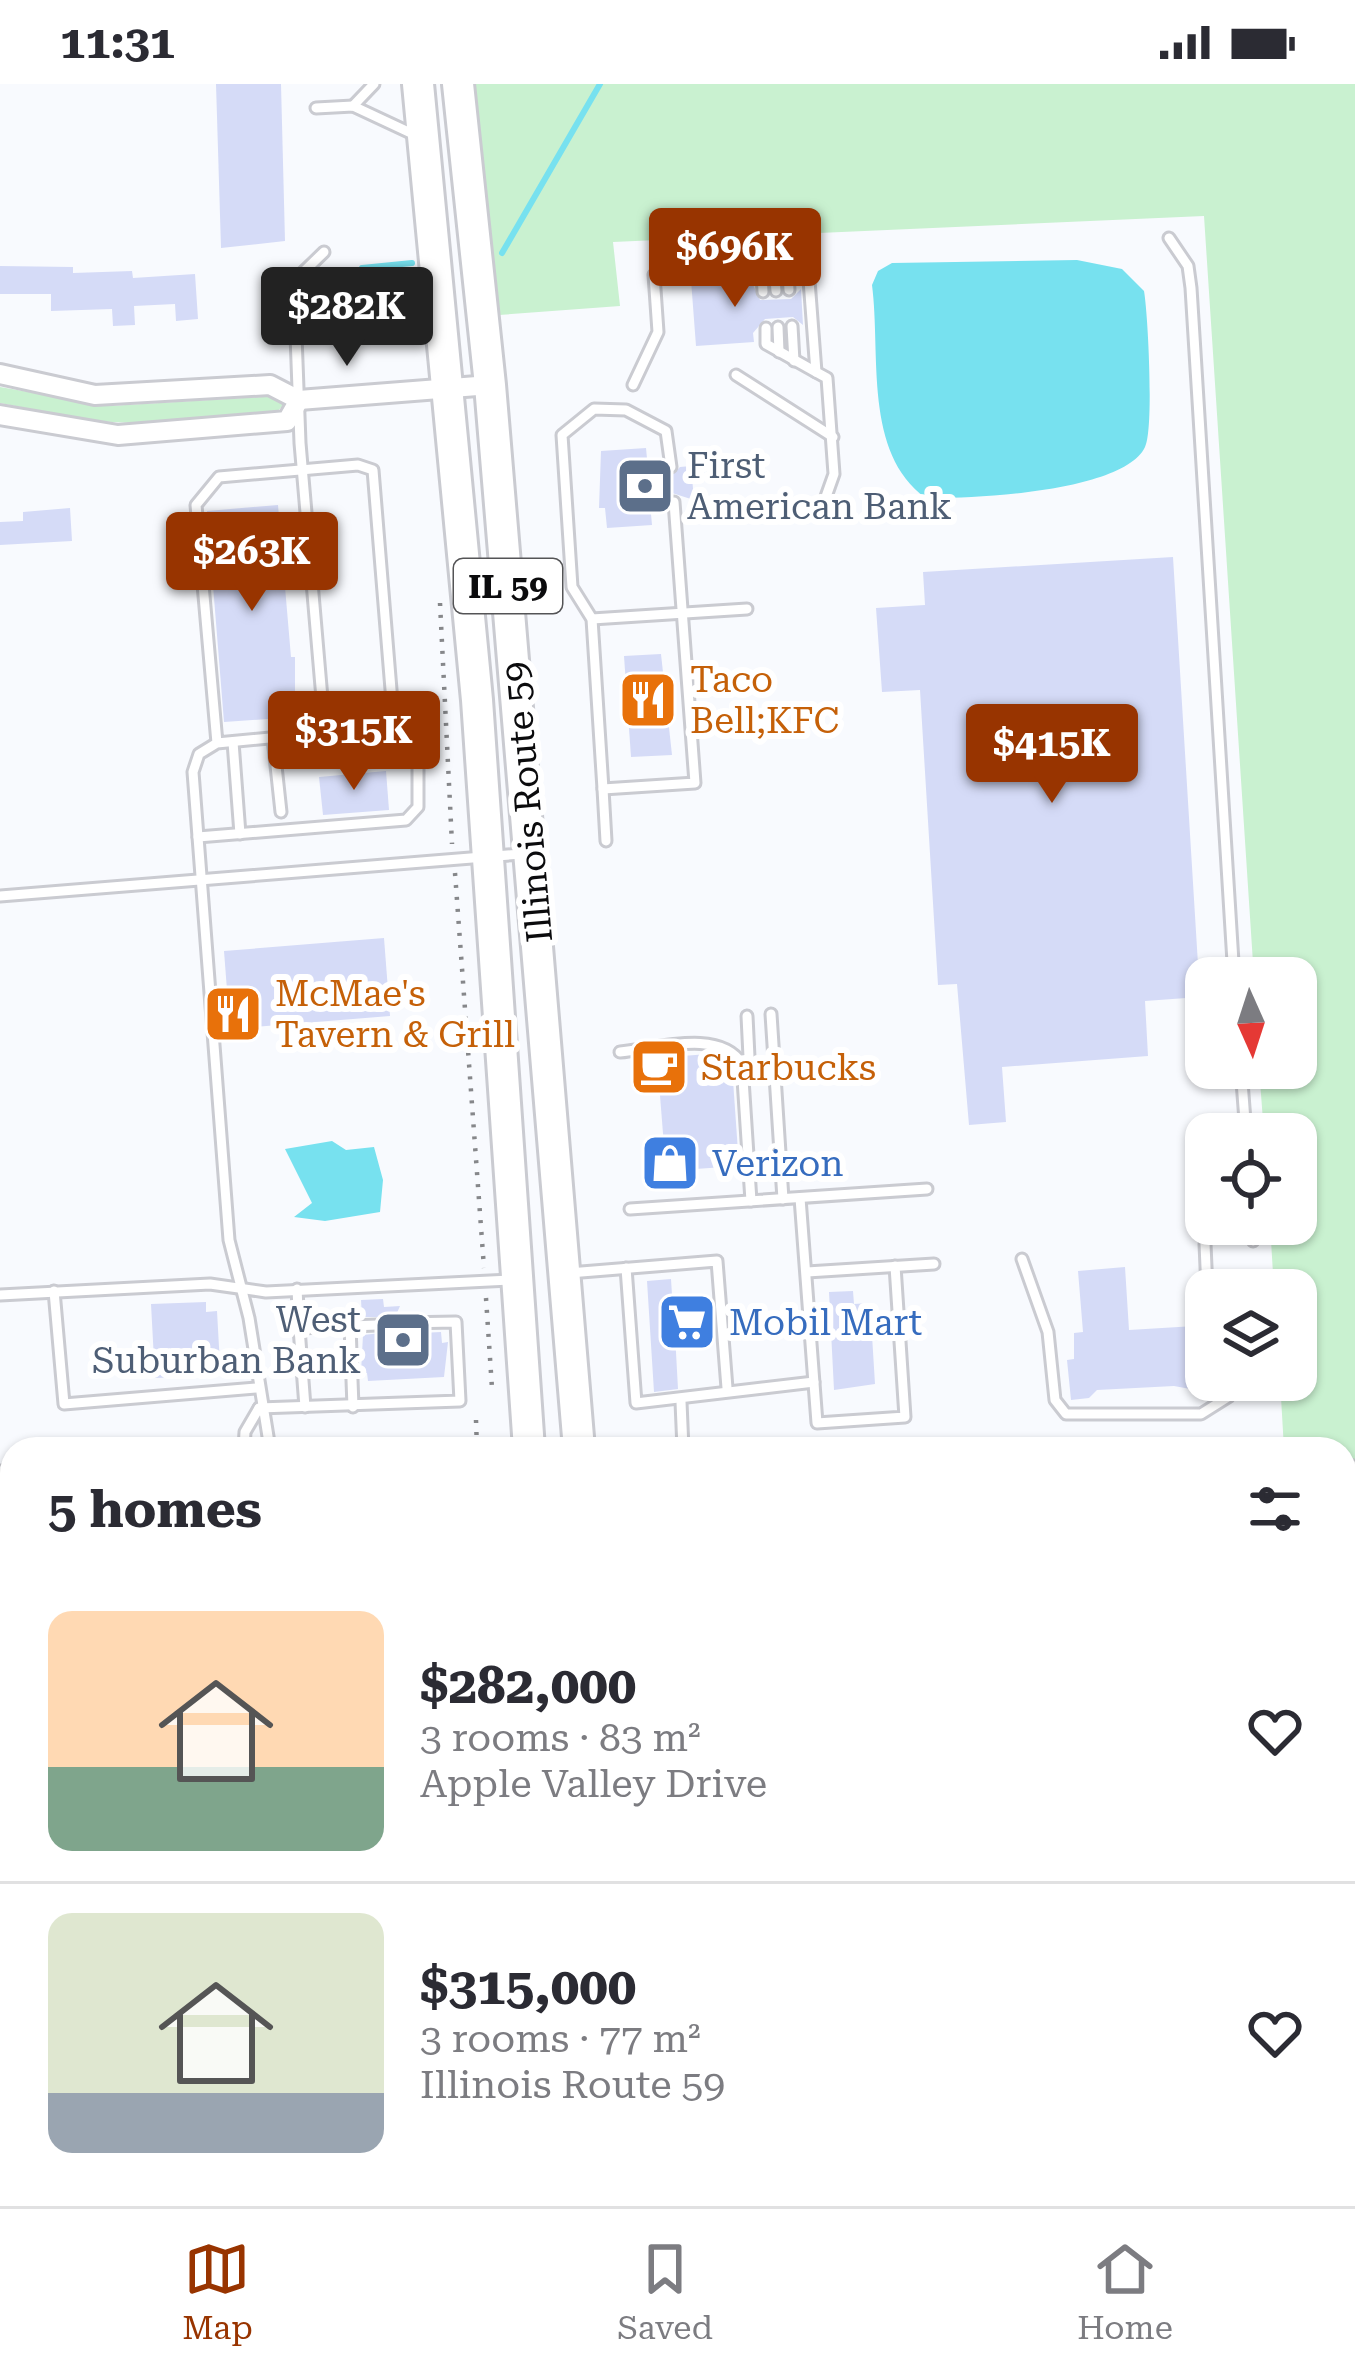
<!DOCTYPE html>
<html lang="en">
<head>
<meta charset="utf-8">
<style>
  body { margin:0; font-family:"Roboto Serif",serif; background:#f2f2f3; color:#2b2b33; height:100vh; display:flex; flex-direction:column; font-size:45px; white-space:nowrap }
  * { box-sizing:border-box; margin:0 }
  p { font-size:39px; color:#7c7c81 }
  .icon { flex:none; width:66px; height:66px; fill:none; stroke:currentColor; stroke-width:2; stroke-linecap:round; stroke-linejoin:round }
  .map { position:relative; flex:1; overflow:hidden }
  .details { position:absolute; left:0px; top:1353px; width:1356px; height:771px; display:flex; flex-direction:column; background:#fff; border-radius:36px 36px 0 0; box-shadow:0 3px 9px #0004 }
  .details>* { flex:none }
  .needle { width:78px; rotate:177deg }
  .fabs { position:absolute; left:1185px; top:873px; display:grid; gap:24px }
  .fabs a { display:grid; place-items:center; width:132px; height:132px; border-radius:24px; background:#fff; box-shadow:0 3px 9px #0004; font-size:60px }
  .price { position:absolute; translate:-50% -102px; padding:0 27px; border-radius:12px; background:#983400; color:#fff; font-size:39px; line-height:78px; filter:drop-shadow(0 3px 6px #0008) }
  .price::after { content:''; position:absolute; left:50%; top:72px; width:36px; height:27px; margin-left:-18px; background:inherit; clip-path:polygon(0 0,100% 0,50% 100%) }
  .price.on { background:#222; color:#fff }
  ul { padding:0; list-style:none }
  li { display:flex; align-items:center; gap:36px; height:300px; padding:0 48px }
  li+li { border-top:3px solid #e1e1e2 }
  li span { display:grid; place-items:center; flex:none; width:336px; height:240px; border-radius:24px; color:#555 }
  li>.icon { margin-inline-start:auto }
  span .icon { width:144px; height:144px; fill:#fffc; stroke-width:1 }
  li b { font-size:51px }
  h2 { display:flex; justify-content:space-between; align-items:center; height:144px; padding:0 48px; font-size:51px }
  .status { display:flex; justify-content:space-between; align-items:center; height:84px; padding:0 60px; background:#fff; direction:ltr }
  .status svg { height:33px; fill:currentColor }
  .tabs { display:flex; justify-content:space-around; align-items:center; height:168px; border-top:3px solid #e1e1e2; background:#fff; font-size:33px; color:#7c7c81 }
  .tabs a { display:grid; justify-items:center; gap:6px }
  .tabs .on { color:#983400 }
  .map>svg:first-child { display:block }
  .green { fill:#c9f1d0 }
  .water { fill:#77e1ef }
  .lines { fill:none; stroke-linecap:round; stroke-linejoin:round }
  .stream { stroke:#77e1ef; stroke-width:6 }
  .building { fill:#d5dbf7 }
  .lane-casing { stroke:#cacbd1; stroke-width:15 }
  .street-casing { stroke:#cacbd1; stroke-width:24 }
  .secondary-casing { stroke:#cacbd1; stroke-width:33 }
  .primary-casing { stroke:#cacbd1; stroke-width:36 }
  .path { stroke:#86878a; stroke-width:4.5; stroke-dasharray:3 9; stroke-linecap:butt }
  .lane { stroke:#fff; stroke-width:9 }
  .street { stroke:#fff; stroke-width:18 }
  .secondary { stroke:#fff; stroke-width:27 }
  .primary { stroke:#fff; stroke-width:30 }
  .labels { text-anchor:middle; stroke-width:12; stroke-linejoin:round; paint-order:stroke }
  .shield { fill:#fff; stroke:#545456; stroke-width:3 }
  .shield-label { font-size:33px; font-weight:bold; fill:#0b0b0d }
  .service-label { font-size:36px; fill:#4e5e75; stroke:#fff; text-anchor:start }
  .food-label { font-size:36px; fill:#c56008; stroke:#fff; text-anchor:start }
  .street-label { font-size:36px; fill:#0b0b0d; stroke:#fff }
  .shop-label { font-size:36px; fill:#366cbe; stroke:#fff; text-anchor:start }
</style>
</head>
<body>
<div class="status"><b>11:31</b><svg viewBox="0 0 49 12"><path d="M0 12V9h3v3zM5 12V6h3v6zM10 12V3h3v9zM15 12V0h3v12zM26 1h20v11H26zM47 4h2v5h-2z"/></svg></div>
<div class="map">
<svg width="1355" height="2122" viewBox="0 0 1355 2122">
  <rect width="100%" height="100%" fill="#f8fafe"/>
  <g class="green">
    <path d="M472,0H1355V1401H1344V1365H1284L1280,1296H1296V1206H1274L1270,1140H1296V1050H1264L1259,984H1296V894H1254L1204,132L613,158L620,222L499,231Z"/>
    <path d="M0,303L109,322L278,312L284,320L278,327L132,339L93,337L0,319Z"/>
  </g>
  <g class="water">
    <path d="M1077,176L1122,185L1144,207C1148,229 1154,346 1145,363C1124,408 971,415 926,414C863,369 881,271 872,201L878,187L892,179Z"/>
    <path d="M362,184L368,193L370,238L363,244L317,251L316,209L332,185Z"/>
    <path d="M332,1057L346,1066L374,1063L383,1096L380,1128L325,1137L294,1133L312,1119L285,1065Z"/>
  </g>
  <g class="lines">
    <g class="stream">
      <path d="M502,169L600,0"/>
      <path d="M362,184L412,179"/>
    </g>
  </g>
  <g class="building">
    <path d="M216,0H281L285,157L221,164Z"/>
    <path d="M0,182L73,183V189L132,187L133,194L195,190L198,235L176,237L175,220L134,222L135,241L113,242L112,225L51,227V210H0Z"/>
    <path d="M749,192L760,216L791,215L801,205L803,241L793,233L765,235L753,249L754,258L696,262L691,196Z"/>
    <path d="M646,364L648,385L662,384L671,392L680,383L691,382L694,416L672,409L665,418L650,419L652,441L607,444L605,424H599L601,367Z"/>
    <path d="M278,421L291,573H295V633L224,638L207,427Z"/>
    <path d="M70,424L72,457L0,461V438L23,437V428Z"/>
    <path d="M1173,473L1200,913L1145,917L1148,972L1002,983L1006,1038L969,1041L957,900L938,901L920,606L882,608L876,524L925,521L923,488Z"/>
    <path d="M661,570L672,671L631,673L624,572Z"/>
    <path d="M386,687L389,726L323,731L319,693Z"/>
    <path d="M384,854L390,932L230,945L224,867Z"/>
    <path d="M708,970L732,982L739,1082L666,1087L657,974Z"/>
    <path d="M1125,1183L1129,1246L1195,1242L1201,1307L1174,1302L1097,1306L1089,1314L1071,1316L1067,1276L1074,1275V1249L1083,1248L1078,1187Z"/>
    <path d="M671,1195L673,1227L699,1225L701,1249L675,1250L678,1305L654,1308L647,1197Z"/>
    <path d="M853,1207L854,1220L870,1219L875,1300L834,1306L829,1208Z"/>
    <path d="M383,1215L384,1223L400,1222L392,1240L401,1250L441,1248L442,1259L448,1258L444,1293L368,1297L367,1289H361L363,1251L381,1249L386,1242L380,1233H362L361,1216Z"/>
    <path d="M206,1218V1228L217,1227L220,1281H209V1292L155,1294L151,1220Z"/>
  </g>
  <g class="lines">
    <defs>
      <g id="lane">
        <path d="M353,22L374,0"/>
        <path d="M316,24L353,22L415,51"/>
        <path d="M1169,154L1188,182L1191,204L1234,894"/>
        <path d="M324,168L294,197L300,359L325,649"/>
        <path d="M773,169L776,207"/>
        <path d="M787,169L789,206"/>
        <path d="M761,170L763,208"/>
        <path d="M792,242L794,277"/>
        <path d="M778,243L779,268"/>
        <path d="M766,244V260L816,288"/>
        <path d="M736,291L833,353"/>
        <path d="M633,301L658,248L654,191L678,175L787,168L808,183L816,288L827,294L834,390L823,421"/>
        <path d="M671,383L666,347L626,326L594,325L562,351L572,503L592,535L603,705L695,699L674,418"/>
        <path d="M592,535L747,525"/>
        <path d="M273,654L281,728"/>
        <path d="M233,658L240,750"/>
        <path d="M217,659L196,421L219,393L358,381L373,386L394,642L217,659L199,670L193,688L229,1156L249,1234L270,1365"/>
        <path d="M603,705L606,757"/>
        <path d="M198,753L406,736L418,723V670L394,642"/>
        <path d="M0,812L521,770"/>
        <path d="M771,930L783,1115"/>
        <path d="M747,932L749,973L742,980L751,1117"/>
        <path d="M620,968C655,965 720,944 742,980"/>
        <path d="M1241,984L1246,1050"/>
        <path d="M800,1114L817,1339L905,1333L895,1182"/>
        <path d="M630,1125L927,1105"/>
        <path d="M1252,1140L1253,1157"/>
        <path d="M1205,1160L1207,1206"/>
        <path d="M1022,1175L1048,1248L1055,1316L1066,1330H1201L1228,1313L1226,1296"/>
        <path d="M626,1184L636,1319L814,1298"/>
        <path d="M807,1188L934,1180"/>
        <path d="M569,1189L717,1177L727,1304"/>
        <path d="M297,1205L299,1244"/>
        <path d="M54,1207L64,1320L256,1304"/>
        <path d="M0,1211L210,1200L266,1208L511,1196"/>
        <path d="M350,1242L353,1323"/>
        <path d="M681,1318L683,1365"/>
        <path d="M305,1323L299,1244L377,1241"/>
        <path d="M259,1324L460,1317L456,1238L401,1239"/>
        <path d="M244,1365L245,1348L259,1324"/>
        <path d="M236,2112L237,2122"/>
        <path d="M363,2112L369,2122"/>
        <path d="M773,2122L774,2112"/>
        <path d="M1156,2122L1162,2112"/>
      </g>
      <g id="street">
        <path d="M0,290L95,311L270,301L299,316L490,301"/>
        <path d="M0,331L118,351L287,337L299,316"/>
        <path d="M1344,1769H1355"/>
        <path d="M1240,2122L1241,2112"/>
      </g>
      <g id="secondary">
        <path d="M1344,1391H1355"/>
        <path d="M0,1396H12"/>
        <path d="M1344,1434H1355"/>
      </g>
      <g id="primary">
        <path d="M418,0L477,616L529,1365"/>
        <path d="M458,0L490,301L579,1365"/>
        <path d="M584,2112L585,2122"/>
        <path d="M627,2112L628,2122"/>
      </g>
    </defs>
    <use href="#lane" class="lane-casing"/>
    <use href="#street" class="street-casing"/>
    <use href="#secondary" class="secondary-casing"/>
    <use href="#primary" class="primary-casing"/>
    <g class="path">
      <path d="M440,519L452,760"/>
      <path d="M455,789L484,1184"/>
      <path d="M486,1214L492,1304"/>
      <path d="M476,1336L477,1365"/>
      <path d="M0,1435H12"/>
    </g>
    <use href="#lane" class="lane"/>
    <use href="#street" class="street"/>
    <use href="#secondary" class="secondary"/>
    <use href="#primary" class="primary"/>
  </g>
  <defs>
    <symbol id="bank-square" viewBox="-11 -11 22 22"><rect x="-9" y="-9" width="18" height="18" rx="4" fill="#5c6f8a" stroke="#fff"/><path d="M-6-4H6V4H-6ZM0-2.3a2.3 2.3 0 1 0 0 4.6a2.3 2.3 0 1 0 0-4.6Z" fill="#fff"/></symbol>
    <symbol id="restaurant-square" viewBox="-11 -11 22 22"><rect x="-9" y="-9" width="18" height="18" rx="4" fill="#e8710a" stroke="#fff"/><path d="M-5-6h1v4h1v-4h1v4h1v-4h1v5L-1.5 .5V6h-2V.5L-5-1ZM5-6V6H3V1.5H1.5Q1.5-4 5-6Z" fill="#fff"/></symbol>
    <symbol id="cafe-square" viewBox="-11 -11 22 22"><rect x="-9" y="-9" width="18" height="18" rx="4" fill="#e8710a" stroke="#fff"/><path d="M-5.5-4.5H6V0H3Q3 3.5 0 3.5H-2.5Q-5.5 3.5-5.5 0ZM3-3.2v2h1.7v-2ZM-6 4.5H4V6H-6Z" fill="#fff"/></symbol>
    <symbol id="shop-square" viewBox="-11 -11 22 22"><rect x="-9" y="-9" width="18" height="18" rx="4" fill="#3f7fe0" stroke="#fff"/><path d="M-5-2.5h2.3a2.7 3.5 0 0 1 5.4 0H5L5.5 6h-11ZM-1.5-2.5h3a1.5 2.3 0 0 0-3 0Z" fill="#fff"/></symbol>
    <symbol id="supermarket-square" viewBox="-11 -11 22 22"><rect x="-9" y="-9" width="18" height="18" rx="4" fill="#3f7fe0" stroke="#fff"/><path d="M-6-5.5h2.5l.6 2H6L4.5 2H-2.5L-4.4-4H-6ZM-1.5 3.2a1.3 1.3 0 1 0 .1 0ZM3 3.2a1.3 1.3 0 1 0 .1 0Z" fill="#fff"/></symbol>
  </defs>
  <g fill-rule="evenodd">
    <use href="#bank-square" x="612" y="369" width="66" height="66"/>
    <use href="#restaurant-square" x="615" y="583" width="66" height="66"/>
    <use href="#restaurant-square" x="200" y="897" width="66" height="66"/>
    <use href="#cafe-square" x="626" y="950" width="66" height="66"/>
    <use href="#shop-square" x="637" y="1046" width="66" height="66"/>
    <use href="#supermarket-square" x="654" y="1205" width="66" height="66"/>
    <use href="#bank-square" x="370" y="1223" width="66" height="66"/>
  </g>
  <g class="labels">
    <rect class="shield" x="454" y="475" width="108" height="54" rx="9"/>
    <g class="shield-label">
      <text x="508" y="514">IL 59</text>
    </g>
    <g class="service-label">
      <text x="687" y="394">First<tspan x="687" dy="41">American Bank</tspan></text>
      <text x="361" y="1248" text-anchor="end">West<tspan x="361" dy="41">Suburban Bank</tspan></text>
    </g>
    <g class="food-label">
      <text x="690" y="608">Taco<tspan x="690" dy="41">Bell;KFC</tspan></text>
      <text x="275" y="922">McMae's<tspan x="275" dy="41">Tavern &amp; Grill</tspan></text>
      <text x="701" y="996">Starbucks</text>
    </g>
    <g class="street-label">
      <text transform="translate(527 718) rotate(-95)" y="13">Illinois Route 59</text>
    </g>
    <g class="shop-label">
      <text x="712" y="1092">Verizon</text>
      <text x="729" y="1251">Mobil Mart</text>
    </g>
  </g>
</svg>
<div class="fabs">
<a><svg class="needle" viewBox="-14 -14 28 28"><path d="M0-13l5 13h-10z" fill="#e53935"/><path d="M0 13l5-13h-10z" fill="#7c7c81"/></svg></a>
<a><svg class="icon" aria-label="locate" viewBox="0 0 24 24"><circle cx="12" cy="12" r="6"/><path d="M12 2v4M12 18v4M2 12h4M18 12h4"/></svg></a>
<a><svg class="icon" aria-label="layers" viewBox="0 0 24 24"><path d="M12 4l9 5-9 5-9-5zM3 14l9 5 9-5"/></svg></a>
</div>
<b class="price" style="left:735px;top:226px">$696K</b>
<b class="price on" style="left:347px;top:285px">$282K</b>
<b class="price" style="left:252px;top:530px">$263K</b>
<b class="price" style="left:354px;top:709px">$315K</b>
<b class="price" style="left:1052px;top:722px">$415K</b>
<section class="details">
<h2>5 homes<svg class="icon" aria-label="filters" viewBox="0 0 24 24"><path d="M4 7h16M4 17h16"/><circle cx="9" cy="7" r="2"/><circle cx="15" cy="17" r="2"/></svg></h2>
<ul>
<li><span style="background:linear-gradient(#ffd9b3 65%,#7fa58c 0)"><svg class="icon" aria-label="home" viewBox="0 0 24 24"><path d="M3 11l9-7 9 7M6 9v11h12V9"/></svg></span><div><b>$282,000</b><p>3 rooms · 83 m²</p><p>Apple Valley Drive</p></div><svg class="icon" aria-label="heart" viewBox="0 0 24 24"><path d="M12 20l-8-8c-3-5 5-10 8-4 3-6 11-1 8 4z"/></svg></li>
<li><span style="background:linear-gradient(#dfe7d0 75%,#9aa5b1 0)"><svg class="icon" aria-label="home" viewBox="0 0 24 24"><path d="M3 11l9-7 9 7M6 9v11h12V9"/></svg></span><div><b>$315,000</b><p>3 rooms · 77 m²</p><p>Illinois Route 59</p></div><svg class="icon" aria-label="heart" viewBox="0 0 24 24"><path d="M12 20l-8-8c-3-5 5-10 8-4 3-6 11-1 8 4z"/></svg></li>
</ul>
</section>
</div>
<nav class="tabs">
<a class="on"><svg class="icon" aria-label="map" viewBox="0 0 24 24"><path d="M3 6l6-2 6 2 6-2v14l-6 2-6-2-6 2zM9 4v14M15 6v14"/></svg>Map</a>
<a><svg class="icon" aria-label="saved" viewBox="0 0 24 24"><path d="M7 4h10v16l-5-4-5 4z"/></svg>Saved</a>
<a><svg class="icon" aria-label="home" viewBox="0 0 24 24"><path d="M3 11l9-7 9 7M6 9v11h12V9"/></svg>Home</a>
</nav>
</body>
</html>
